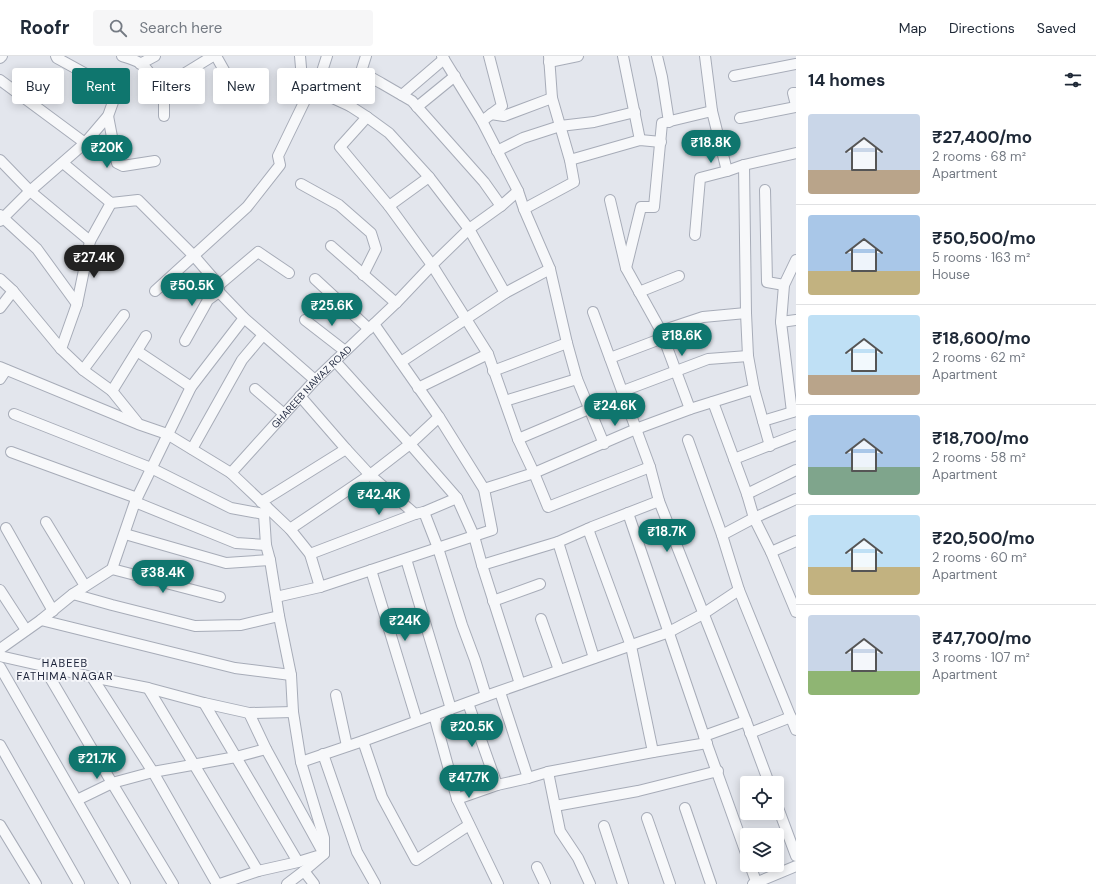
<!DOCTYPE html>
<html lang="en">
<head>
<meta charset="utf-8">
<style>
  body { margin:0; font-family:"DM Sans",sans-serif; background:#f6f6f7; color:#1f2937; height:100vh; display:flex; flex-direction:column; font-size:15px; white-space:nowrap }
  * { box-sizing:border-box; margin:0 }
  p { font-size:13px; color:#747a83 }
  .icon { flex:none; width:22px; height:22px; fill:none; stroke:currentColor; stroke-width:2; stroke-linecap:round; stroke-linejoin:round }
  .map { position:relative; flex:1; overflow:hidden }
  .panel { display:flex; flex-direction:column; background:#fff; width:300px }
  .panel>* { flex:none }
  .banner { position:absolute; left:12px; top:12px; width:380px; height:36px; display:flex; gap:8px }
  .tools { position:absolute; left:740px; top:720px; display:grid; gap:8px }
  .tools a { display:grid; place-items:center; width:44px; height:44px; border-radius:4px; background:#fff; box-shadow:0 2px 10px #0003; font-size:20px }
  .price { position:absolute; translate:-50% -34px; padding:0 9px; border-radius:14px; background:#0f766e; color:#fff; font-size:13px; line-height:26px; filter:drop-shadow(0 1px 2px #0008) }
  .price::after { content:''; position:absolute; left:50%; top:24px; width:12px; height:9px; margin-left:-6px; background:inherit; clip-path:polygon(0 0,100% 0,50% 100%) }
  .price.selected { background:#222; color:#fff }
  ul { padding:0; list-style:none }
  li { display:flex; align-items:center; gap:12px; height:100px; padding:0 12px }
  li+li { border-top:1px solid #e0e1e3 }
  li span { display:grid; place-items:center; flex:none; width:112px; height:80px; border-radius:4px; color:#555 }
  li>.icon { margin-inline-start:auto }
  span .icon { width:48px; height:48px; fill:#fffc; stroke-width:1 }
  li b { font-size:17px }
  h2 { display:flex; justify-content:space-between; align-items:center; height:48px; padding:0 12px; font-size:17px }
  .tag { padding:0 14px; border-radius:4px; background:#fff; box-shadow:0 2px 10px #0003; font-size:14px; line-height:36px }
  .tag.selected { background:#0f766e; color:#fff }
  header { display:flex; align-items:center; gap:24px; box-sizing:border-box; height:56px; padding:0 20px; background:#fff; border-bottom:1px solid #e0e1e3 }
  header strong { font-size:19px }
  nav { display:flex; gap:22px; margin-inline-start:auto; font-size:14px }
  .search { width:280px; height:36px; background:#f6f6f7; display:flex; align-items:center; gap:10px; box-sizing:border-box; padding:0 14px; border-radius:4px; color:#747a83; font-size:15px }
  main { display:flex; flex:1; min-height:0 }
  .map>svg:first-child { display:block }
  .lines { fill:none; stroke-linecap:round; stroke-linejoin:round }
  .street-casing { stroke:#a7acb8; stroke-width:12 }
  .street { stroke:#f7f8fa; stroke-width:10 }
  .labels { text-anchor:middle; stroke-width:4; stroke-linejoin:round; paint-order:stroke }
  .street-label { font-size:10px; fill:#293147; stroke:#f4f5f9 }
  .neighbourhood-label { font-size:11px; letter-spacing:1px; fill:#1b2238; stroke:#f4f5f9 }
</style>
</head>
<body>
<header>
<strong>Roofr</strong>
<div class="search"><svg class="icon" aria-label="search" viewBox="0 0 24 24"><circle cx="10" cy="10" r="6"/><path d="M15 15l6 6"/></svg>Search here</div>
<nav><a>Map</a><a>Directions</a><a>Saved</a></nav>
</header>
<main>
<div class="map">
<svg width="796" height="828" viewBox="0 0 796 828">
  <rect width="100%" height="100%" fill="#e3e6ed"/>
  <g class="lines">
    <defs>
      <g id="street">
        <path d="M122,0C128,2 135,4 140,7C151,14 154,31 169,27L213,0"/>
        <path d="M216,0L234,32"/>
        <path d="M300,0L302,23L305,28L311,32"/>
        <path d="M442,0L482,65L518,135L524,153L550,213L567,287L577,323L604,388"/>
        <path d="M623,0L640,84"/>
        <path d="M657,0L662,21L669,66"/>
        <path d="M705,0L712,55"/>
        <path d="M0,2L2,0"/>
        <path d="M549,6L578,0"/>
        <path d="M140,8L155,0"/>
        <path d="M361,16L381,27L412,45L484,126L501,150"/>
        <path d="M734,20L796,8"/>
        <path d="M0,24L85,87"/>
        <path d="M316,34L327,0"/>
        <path d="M796,37H793L796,49"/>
        <path d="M402,39L444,3"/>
        <path d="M350,50L366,0"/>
        <path d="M417,51L455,20"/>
        <path d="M491,58L504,60L552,42"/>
        <path d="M108,60L117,107L123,110L155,105"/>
        <path d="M164,60V28"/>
        <path d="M367,61L340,91L389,150L432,209L488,298L518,383L534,417L548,451L650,411"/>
        <path d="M740,62L796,51"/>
        <path d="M482,65L502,50L489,0"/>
        <path d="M497,95L523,82L560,70L594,66L635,56"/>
        <path d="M0,104L30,135L90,185"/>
        <path d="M570,104L640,84L661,86"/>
        <path d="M63,107L111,147L138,144L194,200L219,229V236L244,262L315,324"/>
        <path d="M744,109L746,257L748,300L754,333L770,390"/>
        <path d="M301,128L339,149L371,177L376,193L363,219"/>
        <path d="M765,134L767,226L784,229"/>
        <path d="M610,144L626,212L661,275L690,353"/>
        <path d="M389,150L429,121"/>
        <path d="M524,153L574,126L570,104L552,42L549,0"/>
        <path d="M0,159L37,193L77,248"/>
        <path d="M0,165L30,135L85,87L108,60L117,35L57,2L56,0"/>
        <path d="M695,179L700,122L727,115L744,109L796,97"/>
        <path d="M331,190L396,247"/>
        <path d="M626,212L641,151H654L662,67L712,55L727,115"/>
        <path d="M0,223L13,235L61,293L83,314L112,335L137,366"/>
        <path d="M315,223L369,273"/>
        <path d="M219,229L258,196L289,217"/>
        <path d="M155,235L247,151L280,109L278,100L311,32L350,50L367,61L389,77L429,121L469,173L505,237"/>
        <path d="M639,236L679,220"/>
        <path d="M0,252L13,235"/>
        <path d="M593,256L650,411L659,445L746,665L769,727"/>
        <path d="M305,264L345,295"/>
        <path d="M781,266L796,264"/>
        <path d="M661,275L703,261L746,257"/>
        <path d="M185,285L208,244L219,236"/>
        <path d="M61,293L77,248L90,185L111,147"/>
        <path d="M137,295L191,331"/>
        <path d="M610,302L663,282"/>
        <path d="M335,305L410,388L457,442L474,480L482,509L520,628"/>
        <path d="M401,306L505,237L550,213"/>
        <path d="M0,311L138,368L167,378L231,417L290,473L310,498L320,531L492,474L484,433L439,361L374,268"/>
        <path d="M83,314L124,259"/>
        <path d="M493,315L567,287"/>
        <path d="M0,323L6,314"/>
        <path d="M418,332L488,298"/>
        <path d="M255,333L284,358"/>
        <path d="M112,335L146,280"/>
        <path d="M623,335L708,303L748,300"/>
        <path d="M300,340L346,393L370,419L415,458"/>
        <path d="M505,345L577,323"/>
        <path d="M713,346L747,438L754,462L771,496L796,556"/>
        <path d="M792,356L781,266L784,229L796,204"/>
        <path d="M14,358L151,412L231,452L264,458"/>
        <path d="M763,365L796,355"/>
        <path d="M518,383L589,353"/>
        <path d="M688,384L722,479L739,534L796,674"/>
        <path d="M192,393L242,304L263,279"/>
        <path d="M11,396L137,442"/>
        <path d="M734,403L796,379"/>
        <path id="s1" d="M231,417L315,324L396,247L432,209L469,173L501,150L518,135"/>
        <path d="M484,433L534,417L636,373L690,353L754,333"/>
        <path d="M747,438L796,414"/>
        <path d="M135,446L236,487L266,489"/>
        <path d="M261,446L346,393"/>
        <path d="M267,451L264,458L266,489L270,504L279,560L291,619L293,656L301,706L324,782V798L304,815L287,828"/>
        <path d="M424,456L438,492L462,569L475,604L486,640"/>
        <path d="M628,457L704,680L747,800"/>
        <path d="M46,466L85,530"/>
        <path d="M6,472L53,555"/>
        <path d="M290,473L370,419L410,388L439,361"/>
        <path d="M588,473L631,590L653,696"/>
        <path d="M125,478L226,507L270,504"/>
        <path d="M722,479L754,462L796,443"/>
        <path d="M558,486L594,602"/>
        <path d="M771,496L796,485"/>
        <path d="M310,498L415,458L424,456L457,442"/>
        <path d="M406,503L451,653"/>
        <path d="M482,509L558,486L592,471L659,445"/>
        <path d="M112,513L220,541"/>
        <path d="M371,514L417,665"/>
        <path d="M0,534L26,574"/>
        <path d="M73,538L112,549L195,570L241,569L279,560"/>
        <path d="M276,541L320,531"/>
        <path d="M493,545L540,528"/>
        <path d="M541,563L559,614"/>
        <path d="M41,564L235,612L291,619"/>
        <path d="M0,593L41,564L73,538L112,513L135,446L191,331L244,262"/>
        <path d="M0,600L92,621L148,632L204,647L249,657L293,656"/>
        <path d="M42,608L112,727L173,828"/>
        <path d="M0,611L125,828"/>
        <path d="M92,621L153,716L217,828"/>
        <path d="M148,632L258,815"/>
        <path d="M500,636L528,722"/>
        <path d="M336,639L347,690"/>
        <path d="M204,647L298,806"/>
        <path d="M468,647L497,729"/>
        <path d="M434,659L457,743L498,828"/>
        <path d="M750,677L791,661"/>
        <path d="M704,680L746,665"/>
        <path d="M363,685L382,741L416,804L469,769"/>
        <path d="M0,689L79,828"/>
        <path d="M323,698L357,796L375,828"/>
        <path d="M301,706L363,685L486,640L669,576L703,558L739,534"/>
        <path d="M548,716L560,775L578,802L590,828"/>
        <path d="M457,743L497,729L528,722L548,716L653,696L707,687"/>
        <path d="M77,744L112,727L153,716L236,701L266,693"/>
        <path d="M777,749L796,800"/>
        <path d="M555,750L638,735L718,715"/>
        <path d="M685,752L711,828"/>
        <path d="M647,762L670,828"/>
        <path d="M0,769L36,828"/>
        <path d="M604,770L623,828"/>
        <path d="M750,809L757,828"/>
        <path d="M537,811L545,828"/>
        <path d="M304,815L314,828"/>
        <path d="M220,828L258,815L298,806L324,798L266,693L249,657"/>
        <path d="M753,828L796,810"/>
      </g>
    </defs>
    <use href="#street" class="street-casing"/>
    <use href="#street" class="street"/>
  </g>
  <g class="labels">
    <g class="street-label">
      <text dy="4" stroke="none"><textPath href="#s1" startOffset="118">GHAREEB NAWAZ ROAD</textPath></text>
    </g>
    <g class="neighbourhood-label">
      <text x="65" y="611">HABEEB<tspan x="65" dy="13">FATHIMA NAGAR</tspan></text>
    </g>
  </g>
</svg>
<div class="tools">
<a><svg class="icon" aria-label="locate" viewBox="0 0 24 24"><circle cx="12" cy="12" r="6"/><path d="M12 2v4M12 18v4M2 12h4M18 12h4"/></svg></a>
<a><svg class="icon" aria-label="layers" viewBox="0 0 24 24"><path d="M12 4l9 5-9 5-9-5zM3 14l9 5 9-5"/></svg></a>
</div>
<b class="price" style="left:711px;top:108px">₹18.8K</b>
<b class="price" style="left:107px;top:113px">₹20K</b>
<b class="price selected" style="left:94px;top:223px">₹27.4K</b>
<b class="price" style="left:192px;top:251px">₹50.5K</b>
<b class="price" style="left:332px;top:271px">₹25.6K</b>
<b class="price" style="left:682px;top:301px">₹18.6K</b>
<b class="price" style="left:615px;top:371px">₹24.6K</b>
<b class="price" style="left:379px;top:460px">₹42.4K</b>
<b class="price" style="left:667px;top:497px">₹18.7K</b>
<b class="price" style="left:163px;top:538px">₹38.4K</b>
<b class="price" style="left:405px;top:586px">₹24K</b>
<b class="price" style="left:472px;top:692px">₹20.5K</b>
<b class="price" style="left:97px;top:724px">₹21.7K</b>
<b class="price" style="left:469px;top:743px">₹47.7K</b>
<div class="banner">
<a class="tag">Buy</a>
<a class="tag selected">Rent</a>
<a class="tag">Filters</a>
<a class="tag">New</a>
<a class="tag">Apartment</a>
</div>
</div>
<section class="panel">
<h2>14 homes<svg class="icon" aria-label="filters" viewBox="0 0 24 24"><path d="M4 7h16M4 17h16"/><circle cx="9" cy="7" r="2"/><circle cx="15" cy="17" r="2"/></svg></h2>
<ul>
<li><span style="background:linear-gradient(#c9d6e8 70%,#b9a48a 0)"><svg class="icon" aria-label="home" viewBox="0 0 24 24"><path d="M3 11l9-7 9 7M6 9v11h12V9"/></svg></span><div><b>₹27,400/mo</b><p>2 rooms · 68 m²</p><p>Apartment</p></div></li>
<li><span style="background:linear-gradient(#a9c7e8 70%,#c2b280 0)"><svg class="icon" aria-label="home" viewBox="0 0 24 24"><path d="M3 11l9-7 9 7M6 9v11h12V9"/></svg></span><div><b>₹50,500/mo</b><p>5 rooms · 163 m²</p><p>House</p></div></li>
<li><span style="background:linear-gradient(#bfe0f5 75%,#b9a48a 0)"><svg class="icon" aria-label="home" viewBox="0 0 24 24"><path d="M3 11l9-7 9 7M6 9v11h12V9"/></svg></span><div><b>₹18,600/mo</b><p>2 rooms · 62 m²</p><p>Apartment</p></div></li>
<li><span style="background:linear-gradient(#a9c7e8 65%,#7fa58c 0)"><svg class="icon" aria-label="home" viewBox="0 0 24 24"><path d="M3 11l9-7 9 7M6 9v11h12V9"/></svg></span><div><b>₹18,700/mo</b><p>2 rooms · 58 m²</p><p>Apartment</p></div></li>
<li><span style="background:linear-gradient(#bfe0f5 65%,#c2b280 0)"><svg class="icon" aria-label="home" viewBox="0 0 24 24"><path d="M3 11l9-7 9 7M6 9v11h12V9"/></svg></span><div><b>₹20,500/mo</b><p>2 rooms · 60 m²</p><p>Apartment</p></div></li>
<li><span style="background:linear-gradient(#c9d6e8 70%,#8fb573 0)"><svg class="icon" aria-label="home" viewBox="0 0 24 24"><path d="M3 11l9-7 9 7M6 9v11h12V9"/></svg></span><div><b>₹47,700/mo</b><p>3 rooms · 107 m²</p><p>Apartment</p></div></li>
</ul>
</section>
</main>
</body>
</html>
